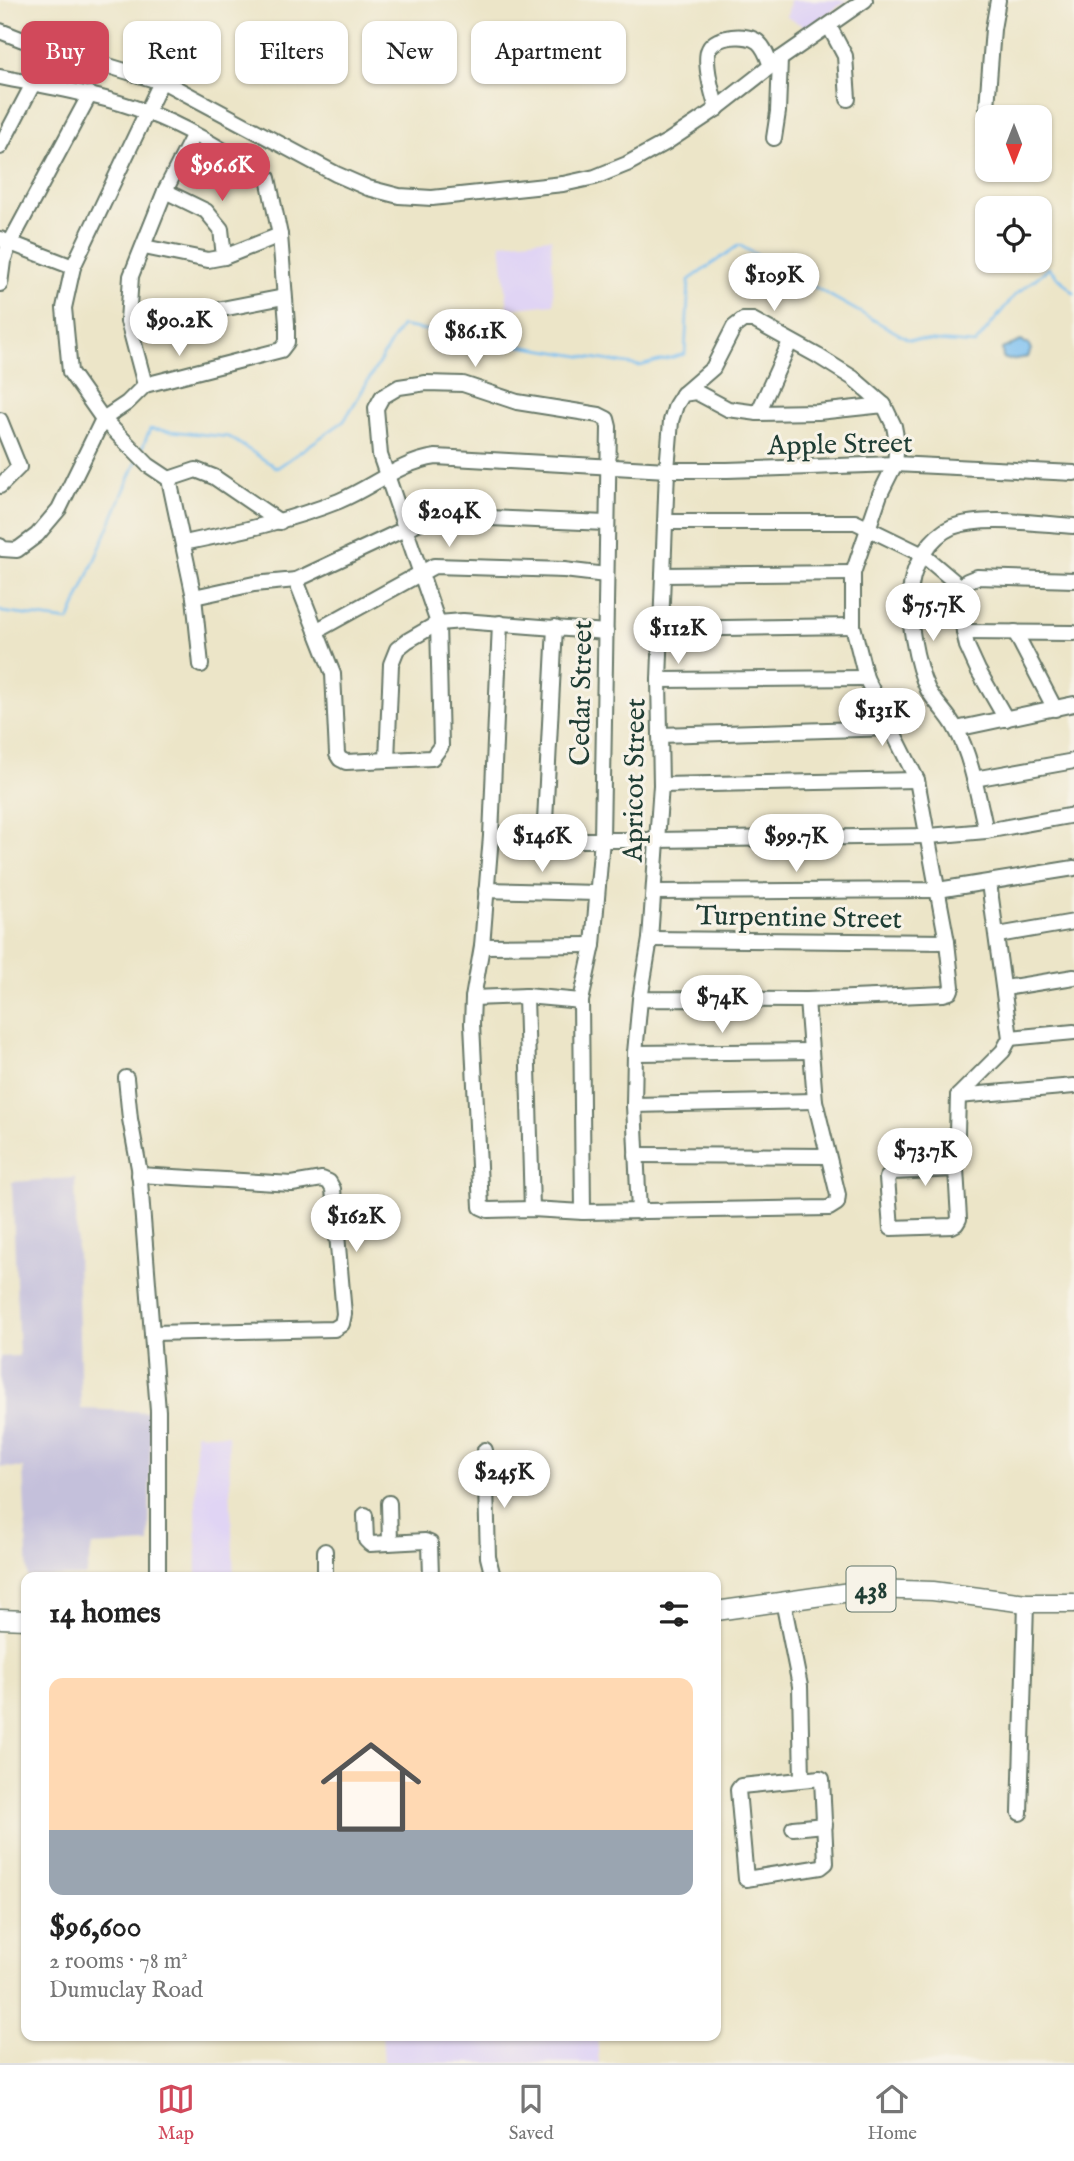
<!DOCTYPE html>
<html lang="en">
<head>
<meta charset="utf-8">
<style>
  body { margin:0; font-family:"IM FELL English",serif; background:#f2f2f2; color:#222; height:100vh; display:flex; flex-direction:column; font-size:26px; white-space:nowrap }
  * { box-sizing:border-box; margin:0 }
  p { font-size:23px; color:#767676 }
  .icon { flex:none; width:38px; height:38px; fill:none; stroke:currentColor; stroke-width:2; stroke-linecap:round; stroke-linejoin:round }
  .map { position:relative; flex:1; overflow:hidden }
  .panel { position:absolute; left:21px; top:1572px; width:700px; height:469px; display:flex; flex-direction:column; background:#fff; border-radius:14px; box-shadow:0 2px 5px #0004 }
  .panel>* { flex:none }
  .banner { position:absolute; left:21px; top:21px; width:700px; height:63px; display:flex; gap:14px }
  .needle { width:46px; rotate:180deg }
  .controls { position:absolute; left:975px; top:105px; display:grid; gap:14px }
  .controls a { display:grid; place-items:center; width:77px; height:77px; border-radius:14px; background:#fff; box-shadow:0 2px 5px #0004; font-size:35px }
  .price { position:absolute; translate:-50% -60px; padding:0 16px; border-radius:24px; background:#fff; color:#222; font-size:23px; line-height:46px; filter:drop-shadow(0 2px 4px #0008) }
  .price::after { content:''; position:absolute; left:50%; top:42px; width:21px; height:16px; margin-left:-10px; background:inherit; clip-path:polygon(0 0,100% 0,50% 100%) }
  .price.on { background:#d1495b; color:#fff }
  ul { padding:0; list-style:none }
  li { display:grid; align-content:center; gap:14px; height:371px; padding:0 28px }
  li span { display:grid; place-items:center; height:217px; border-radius:14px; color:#555 }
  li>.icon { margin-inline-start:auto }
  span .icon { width:126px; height:126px; fill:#fffc; stroke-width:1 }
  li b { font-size:30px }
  h2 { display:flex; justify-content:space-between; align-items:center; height:84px; padding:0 28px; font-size:30px }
  .chip { padding:0 24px; border-radius:14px; background:#fff; box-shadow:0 2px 5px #0004; font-size:24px; line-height:63px }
  .chip.on { background:#d1495b; color:#fff }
  .dock { display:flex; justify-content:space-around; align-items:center; height:98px; border-top:2px solid #e0e0e0; background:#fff; font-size:19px; color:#767676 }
  .dock a { display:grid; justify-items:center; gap:4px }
  .dock .on { color:#d1495b }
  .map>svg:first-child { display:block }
  .built { fill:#e0d4f4 }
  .industrial { fill:#c4c0db }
  .water { fill:#7abff1; stroke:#4c7e92; stroke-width:2 }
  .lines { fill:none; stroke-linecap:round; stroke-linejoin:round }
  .stream { stroke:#7abff1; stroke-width:2.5 }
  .minor-casing { stroke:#677868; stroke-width:18 }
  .major-casing { stroke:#677868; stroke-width:21 }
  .minor { stroke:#fff; stroke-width:14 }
  .major { stroke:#fff; stroke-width:18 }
  .labels { text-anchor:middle; stroke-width:6; stroke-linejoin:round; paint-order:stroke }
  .shield { fill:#f7f3e8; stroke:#60746a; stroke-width:2 }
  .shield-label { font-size:26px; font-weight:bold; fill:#1f3d34 }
  .street-label { font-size:28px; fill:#1f3d34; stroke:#f7f3e8 }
</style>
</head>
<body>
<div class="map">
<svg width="1074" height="2063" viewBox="0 0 1074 2063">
  <rect width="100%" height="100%" fill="#f7f3e8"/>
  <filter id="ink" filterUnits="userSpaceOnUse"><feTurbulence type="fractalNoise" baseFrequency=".0143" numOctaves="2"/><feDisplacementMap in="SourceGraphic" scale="14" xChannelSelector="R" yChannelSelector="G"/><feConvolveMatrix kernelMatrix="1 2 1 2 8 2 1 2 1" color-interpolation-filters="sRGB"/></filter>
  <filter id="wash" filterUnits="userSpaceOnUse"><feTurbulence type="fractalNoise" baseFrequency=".00686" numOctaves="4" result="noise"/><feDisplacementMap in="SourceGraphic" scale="28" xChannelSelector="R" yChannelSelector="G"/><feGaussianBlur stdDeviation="1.57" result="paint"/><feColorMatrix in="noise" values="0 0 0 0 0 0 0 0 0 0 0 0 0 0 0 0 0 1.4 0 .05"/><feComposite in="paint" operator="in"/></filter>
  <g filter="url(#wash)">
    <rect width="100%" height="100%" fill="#ece5c8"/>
    <g class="built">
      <path d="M790,0H848L807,28L787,17Z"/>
      <path d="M551,238L554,304L508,309L501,243Z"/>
      <path d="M195,1433L228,1435L234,1577H197Z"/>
      <path d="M382,2035H597L599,2063H384Z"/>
    </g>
    <path class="industrial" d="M75,1178L81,1409L151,1412L149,1543L92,1546L86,1576L28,1577L23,1468L0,1467V1357L19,1356L12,1182Z"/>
    <path class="water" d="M1021,341L1029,345L1031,350L1028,357L1009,360L1003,358L1002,349Z"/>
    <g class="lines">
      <g class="stream">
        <path d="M141,451L150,429L229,437L277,468L344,421L401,326L640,366L685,354L689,280L739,245L908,339L975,344L1015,295L1049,268L1074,293"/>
        <path d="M0,610L2,612L69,621L137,460"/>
      </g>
    </g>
  </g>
  <g filter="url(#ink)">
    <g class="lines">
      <defs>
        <g id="minor">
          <path d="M829,26L845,56L848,99"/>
          <path d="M0,31L23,40L168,84L336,174L368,188L399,196L432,198L563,184L595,177L627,164L667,142L712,112L780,59L865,0"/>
          <path d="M0,77C49,87 99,94 146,112C189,128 229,154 268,178L280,235L287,324V342L281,350L145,385L127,403L103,419L59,509L37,535L17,550L2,549L0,546"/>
          <path d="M161,82L73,267L64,308L70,372L103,419L148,465L169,479L194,597L201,665"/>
          <path d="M987,107L993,29L998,0"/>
          <path d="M717,109C713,96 703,61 709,49C715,35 748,33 758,42C765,48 768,58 771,66"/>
          <path d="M774,138L778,112L780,59"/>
          <path d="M0,147L33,84"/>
          <path d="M165,191L206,211L221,229L224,257"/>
          <path d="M0,239L73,267"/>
          <path d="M144,247L208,260L224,257L280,235"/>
          <path d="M0,284L3,261L10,243L90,94"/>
          <path d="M128,321L201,313L284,297"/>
          <path d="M145,385L128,321L131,276L165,191L194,134"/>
          <path d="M683,394L713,368L734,327L743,320H753L818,356L853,378L884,405"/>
          <path d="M758,413L790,342"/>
          <path d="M0,420L19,467L0,486"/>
          <path d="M169,479L196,470L214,477L280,522"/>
          <path d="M666,522H855L923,555L962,588"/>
          <path d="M184,543C237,532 289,521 339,501C373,487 400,462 436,457L667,470H727L895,464L1074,473"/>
          <path d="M663,575L853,573"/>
          <path d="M296,580L333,674L337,754L340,759L346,762L432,758L441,746L438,623L380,455L376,408L382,397L399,387L426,383L463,384L517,402L599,415L607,419L609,427L602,839L593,945L581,1001L583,1212"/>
          <path d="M194,597L254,584L296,580L424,520L444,516L606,523"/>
          <path d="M500,623L491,836L482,946L473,998L472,1024L481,1207L488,1210L532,1209L583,1212L829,1208L837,1203L838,1195L815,1101L807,1000"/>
          <path d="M663,629L853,626"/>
          <path d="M316,631L434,566L564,570L606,575"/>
          <path d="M964,632L1074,633"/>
          <path d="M1015,632L1055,709"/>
          <path d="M659,680L866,678"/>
          <path d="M1006,719L978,670L967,646L964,632L960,598L962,588L967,581L977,577L1074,580"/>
          <path d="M956,729L1074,704"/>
          <path d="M660,735L892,728"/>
          <path d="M387,760L391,664L397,649L407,641L438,623L463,621L606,632"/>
          <path d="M974,779L1074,761"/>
          <path d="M661,785L917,780"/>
          <path d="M986,831C979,801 971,755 956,729C949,715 936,704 928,690C916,665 906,613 911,586C914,563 931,536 952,527C983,515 1040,524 1074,526"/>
          <path d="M491,836L544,840H656L929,836L986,831L1074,815"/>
          <path d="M544,840L555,627"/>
          <path d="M486,890L596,893"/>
          <path d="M654,892L938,890L1074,868"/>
          <path d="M998,935L1074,922"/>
          <path d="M650,939L947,942"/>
          <path d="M482,946L593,945"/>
          <path d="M1005,988L1074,977"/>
          <path d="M526,996L532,1209"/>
          <path d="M473,998L526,996L581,1001"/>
          <path d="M1010,1038L1074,1032"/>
          <path d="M635,1053L811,1051"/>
          <path d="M126,1078L130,1119L139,1168L158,1411V1577"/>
          <path d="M958,1096L1074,1086"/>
          <path d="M634,1105L815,1101"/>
          <path d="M636,1155L827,1156"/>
          <path d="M956,1169L893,1172L887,1178L891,1228L952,1226L956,1224L959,1219L956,1169L958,1096L1003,1051L1010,1038L989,883"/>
          <path d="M139,1175L292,1184L322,1179L329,1182L333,1189L344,1314L342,1324L334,1329L152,1333"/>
          <path d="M639,1212L634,1105L635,1053L640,999L650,939L661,785L659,680L667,470L671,421L676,405L683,394L696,392L728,409L758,413L818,412L884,405L894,426L897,442L895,464L880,494L853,573V626L866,678L917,780L947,942L952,987L950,992L943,994L807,1000L640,999"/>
          <path d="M485,1450L488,1557L493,1577"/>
          <path d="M389,1503L390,1542"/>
          <path d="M365,1515L366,1540L370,1544L425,1541L430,1543L431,1577"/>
          <path d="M325,1577V1551"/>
          <path d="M783,1601L800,1686L802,1779"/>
          <path d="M820,1778L822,1779L826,1863L821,1867L746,1879L738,1790L741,1786Z"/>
          <path d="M1020,1813L1026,1603"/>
          <path d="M793,1828L825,1825"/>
        </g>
        <g id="major">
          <path d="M716,1611L871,1589L933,1591L1026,1603H1074"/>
          <path d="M0,1619L26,1620"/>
        </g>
      </defs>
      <use href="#minor" class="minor-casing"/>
      <use href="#major" class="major-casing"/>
      <use href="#minor" class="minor"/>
      <use href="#major" class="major"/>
    </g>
  </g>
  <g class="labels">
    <rect class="shield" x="846.5" y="1566.5" width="49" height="45" rx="5"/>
    <g class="shield-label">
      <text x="871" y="1598">438</text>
    </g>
    <g class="street-label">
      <text transform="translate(840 443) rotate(-1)" y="10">Apple Street</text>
      <text transform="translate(580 693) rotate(-89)" y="10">Cedar Street</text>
      <text transform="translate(633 780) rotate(-89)" y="10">Apricot Street</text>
      <text transform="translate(799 916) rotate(1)" y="10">Turpentine Street</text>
    </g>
  </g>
</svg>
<div class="controls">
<a><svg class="needle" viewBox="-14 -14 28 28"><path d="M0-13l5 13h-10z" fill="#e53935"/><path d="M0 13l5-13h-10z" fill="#767676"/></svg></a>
<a><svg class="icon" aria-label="locate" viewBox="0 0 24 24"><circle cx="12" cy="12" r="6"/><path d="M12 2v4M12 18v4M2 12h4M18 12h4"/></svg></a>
</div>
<b class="price on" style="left:222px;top:203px">$96.6K</b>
<b class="price" style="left:774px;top:313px">$109K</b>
<b class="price" style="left:179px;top:358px">$90.2K</b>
<b class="price" style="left:475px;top:369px">$86.1K</b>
<b class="price" style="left:449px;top:549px">$204K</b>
<b class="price" style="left:933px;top:643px">$75.7K</b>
<b class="price" style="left:678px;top:666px">$112K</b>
<b class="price" style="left:882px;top:748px">$131K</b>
<b class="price" style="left:542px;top:874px">$146K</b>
<b class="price" style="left:796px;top:874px">$99.7K</b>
<b class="price" style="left:722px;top:1035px">$74K</b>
<b class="price" style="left:925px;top:1188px">$73.7K</b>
<b class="price" style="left:356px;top:1254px">$162K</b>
<b class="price" style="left:504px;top:1510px">$245K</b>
<div class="banner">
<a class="chip on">Buy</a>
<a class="chip">Rent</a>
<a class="chip">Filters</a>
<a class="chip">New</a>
<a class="chip">Apartment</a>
</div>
<section class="panel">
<h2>14 homes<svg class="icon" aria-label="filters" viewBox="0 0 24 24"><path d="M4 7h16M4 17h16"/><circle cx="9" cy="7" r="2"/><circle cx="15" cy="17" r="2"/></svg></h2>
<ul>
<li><span style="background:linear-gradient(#ffd9b3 70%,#9aa5b1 0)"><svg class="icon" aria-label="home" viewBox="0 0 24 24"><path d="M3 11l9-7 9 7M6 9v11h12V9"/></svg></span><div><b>$96,600</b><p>2 rooms · 78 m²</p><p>Dumuclay Road</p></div></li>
</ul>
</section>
</div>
<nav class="dock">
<a class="on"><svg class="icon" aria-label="map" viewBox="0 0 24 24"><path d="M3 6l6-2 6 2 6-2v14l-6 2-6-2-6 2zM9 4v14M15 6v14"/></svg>Map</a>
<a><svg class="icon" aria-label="saved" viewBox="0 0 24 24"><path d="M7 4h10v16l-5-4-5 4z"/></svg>Saved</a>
<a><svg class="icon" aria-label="home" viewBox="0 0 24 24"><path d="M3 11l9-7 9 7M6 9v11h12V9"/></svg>Home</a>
</nav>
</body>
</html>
